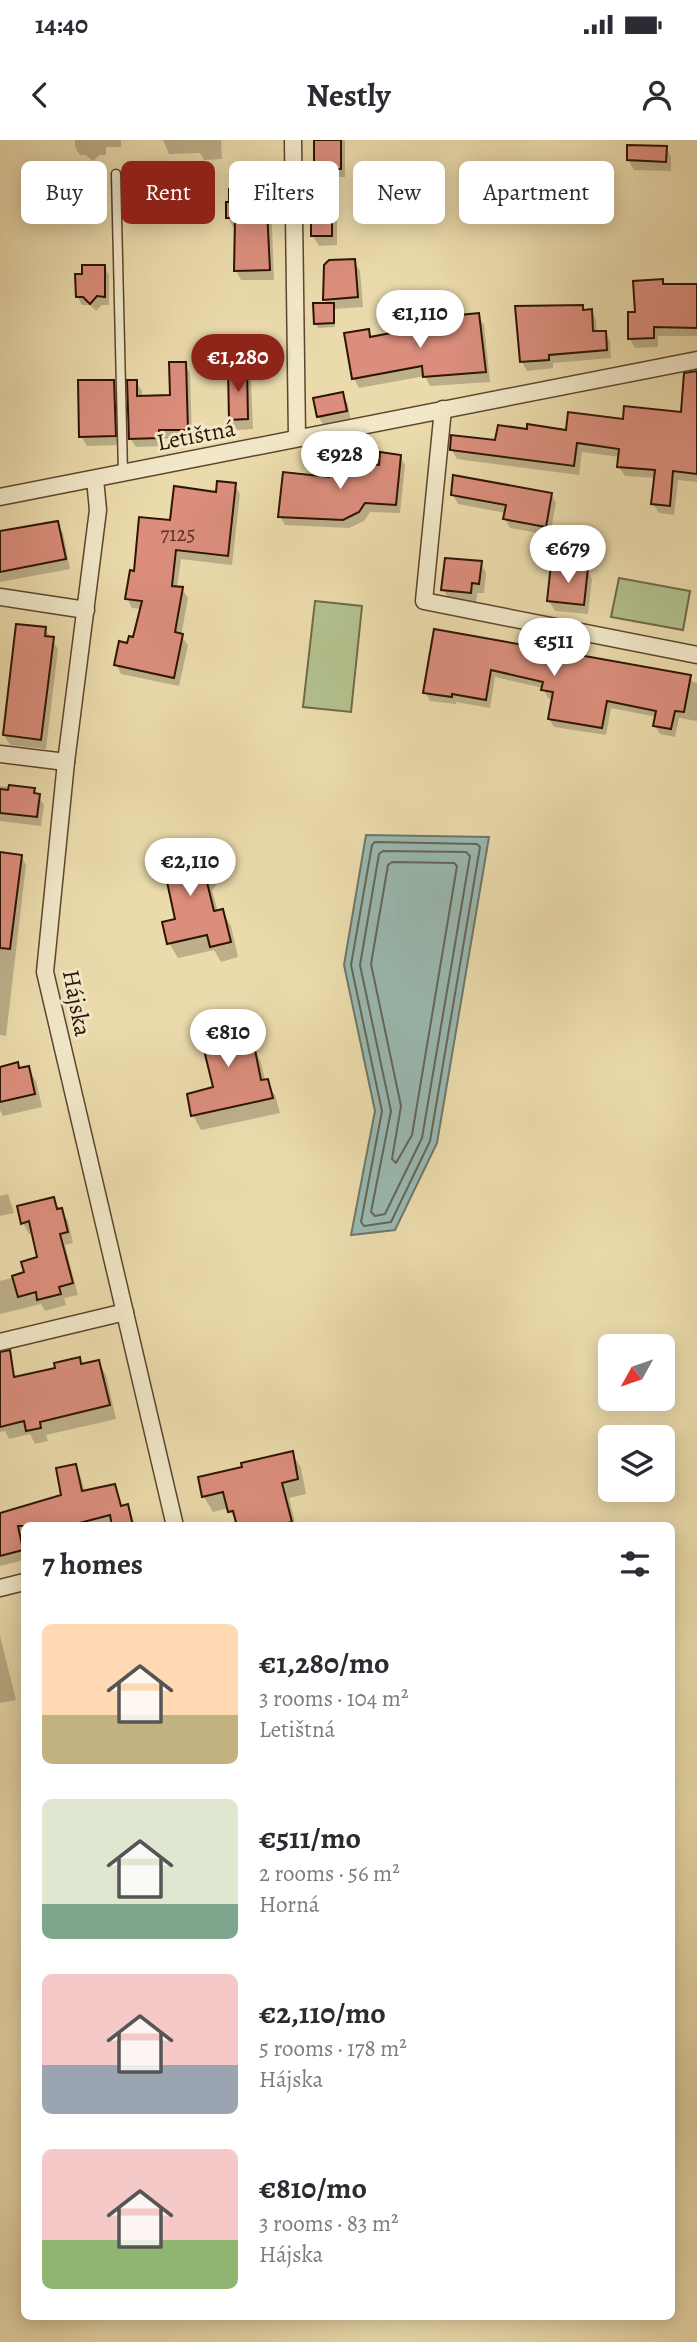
<!DOCTYPE html>
<html lang="en">
<head>
<meta charset="utf-8">
<style>
  body { margin:0; font-family:Alegreya,serif; background:#f7f7f7; color:#2b2b33; height:100vh; display:flex; flex-direction:column; font-size:26px; white-space:nowrap }
  * { box-sizing:border-box; margin:0 }
  p { font-size:23px; color:#7c7c81 }
  .icon { flex:none; width:38px; height:38px; fill:none; stroke:currentColor; stroke-width:2; stroke-linecap:round; stroke-linejoin:round }
  .map { position:relative; flex:1; overflow:hidden }
  .sheet { position:absolute; left:21px; top:1382px; width:654px; height:798px; display:flex; flex-direction:column; background:#fff; border-radius:10px; box-shadow:0 4px 18px #0003 }
  .sheet>* { flex:none }
  .hud { position:absolute; left:21px; top:21px; width:656px; height:63px; display:flex; gap:14px }
  .needle { width:46px; rotate:230deg }
  .tools { position:absolute; left:598px; top:1194px; display:grid; gap:14px }
  .tools a { display:grid; place-items:center; width:77px; height:77px; border-radius:10px; background:#fff; box-shadow:0 4px 18px #0003; font-size:35px }
  .price { position:absolute; translate:-50% -60px; padding:0 16px; border-radius:24px; background:#fff; color:#222; font-size:23px; line-height:46px; filter:drop-shadow(0 2px 4px #0008) }
  .price::after { content:''; position:absolute; left:50%; top:42px; width:21px; height:16px; margin-left:-10px; background:inherit; clip-path:polygon(0 0,100% 0,50% 100%) }
  .price.current { background:#8f2418; color:#fff }
  ul { padding:0; list-style:none }
  li { display:flex; align-items:center; gap:21px; height:175px; padding:0 21px }
  li span { display:grid; place-items:center; flex:none; width:196px; height:140px; border-radius:10px; color:#555 }
  li>.icon { margin-inline-start:auto }
  span .icon { width:84px; height:84px; fill:#fffc; stroke-width:1 }
  li b { font-size:30px }
  h2 { display:flex; justify-content:space-between; align-items:center; height:84px; padding:0 21px; font-size:30px }
  .tag { padding:0 24px; border-radius:10px; background:#fff; box-shadow:0 4px 18px #0003; font-size:24px; line-height:63px }
  .tag.current { background:#8f2418; color:#fff }
  .status { display:flex; justify-content:space-between; align-items:center; height:49px; padding:0 35px; background:#fff; direction:ltr }
  .status svg { height:19px; fill:currentColor }
  header { display:flex; justify-content:space-between; align-items:center; height:91px; padding:0 21px; background:#fff; font-size:32px; font-weight:700 }
  .map>svg:first-child { display:block }
  .green { fill:#b2c18e; stroke:#706a48; stroke-width:2 }
  .water { fill:#9ab9b1; stroke:#6e776b; stroke-width:2 }
  .shadow { fill:#0003 }
  .lines { fill:none; stroke-linecap:round; stroke-linejoin:round }
  .shore { stroke:#64665a; stroke-width:2 }
  .building { fill:#db8e7c; stroke:#2d1403; stroke-width:2 }
  .lane-casing { stroke:#5c462d; stroke-width:11 }
  .street-casing { stroke:#5c462d; stroke-width:19 }
  .lane { stroke:#f2e8c9; stroke-width:8 }
  .street { stroke:#f2e8c9; stroke-width:16 }
  .labels { text-anchor:middle; stroke-width:6; stroke-linejoin:round; paint-order:stroke }
  .number-label { font-size:21px; fill:#583221 }
  .street-label { font-size:24px; fill:#2d1403; stroke:#f2e8c9 }
</style>
</head>
<body>
<div class="status"><b>14:40</b><svg viewBox="0 0 49 12"><path d="M0 12V9h3v3zM5 12V6h3v6zM10 12V3h3v9zM15 12V0h3v12zM26 1h20v11H26zM47 4h2v5h-2z"/></svg></div>
<header><svg class="icon" aria-label="back" viewBox="0 0 24 24"><path d="M15 5l-7 7 7 7"/></svg>Nestly<svg class="icon" aria-label="person" viewBox="0 0 24 24"><circle cx="12" cy="8" r="4"/><path d="M4 21q1-7 8-7t8 7"/></svg></header>
<div class="map">
<svg width="697" height="2202" viewBox="0 0 697 2202">
  <rect width="100%" height="100%" fill="#ebdbac"/>
  <filter id="stains"><feTurbulence type="fractalNoise" baseFrequency=".00286" numOctaves="4"/><feColorMatrix values="0 0 0 0 .2 0 0 0 0 .09 0 0 0 0 .02 0 0 0 .5 -.17"/></filter>
  <radialGradient id="worn" r=".72"><stop offset=".6" stop-color="#630" stop-opacity="0"/><stop offset="1" stop-color="#630" stop-opacity=".3"/></radialGradient>
  <g class="green">
    <path d="M619,438L690,451L683,490L611,477Z"/>
    <path d="M315,461L362,466L351,572L303,567Z"/>
  </g>
  <path class="water" d="M366,695L489,697L437,1003L395,1090L351,1095L375,971L344,825Z"/>
  <g class="shadow">
    <path d="M75,0H121V7H106V15H99L93,21L86,15H80L75,7Z"/>
    <path d="M163,0H221L222,19L204,20L200,13L169,14Z"/>
    <path d="M325,0H345V37H321L316,28Z"/>
    <path d="M666,7L671,17V31L634,30L628,20Z"/>
    <path d="M265,50L271,60L274,140H241L236,131V87H233L228,78Z"/>
    <path d="M331,71L337,81V105L319,106L313,96Z"/>
    <path d="M354,121L360,131L363,167L335,169V187L318,188L315,183L328,165L324,159Z"/>
    <path d="M104,126L109,135V165H102L96,171L90,165H82L77,156L84,136Z"/>
    <path d="M662,141L665,146H697V196H658V207L635,208L630,199V174H637Z"/>
    <path d="M582,166L585,171H591L596,180L597,193L605,192L610,201L611,218L553,223V228L527,231L522,222Z"/>
    <path d="M478,175L484,185L490,242L430,246L425,236L359,248L354,239L368,191L373,198L428,194Z"/>
    <path d="M185,224L190,233L192,298L163,299V306L136,307L130,298L136,242L142,251V257L172,256Z"/>
    <path d="M246,229L251,239L253,289L237,290L231,280Z"/>
    <path d="M113,242L119,252L120,305L87,306L81,296Z"/>
    <path d="M697,251V342L678,340L674,375L659,373L653,364L656,338L625,336L619,327L620,317L582,312L579,335L457,319L451,309L497,302L528,291L568,292L624,281L682,274Z"/>
    <path d="M342,254L348,264L351,281L324,286L318,276Z"/>
    <path d="M400,316L405,325L400,373L370,372L364,381L349,388L285,385L280,376L351,337L380,327Z"/>
    <path d="M235,345L240,354L232,425L181,419L177,448L182,449L188,458L181,496L188,505L179,546L121,534L116,524L135,499L142,469L132,468L127,458L136,433L172,382Z"/>
    <path d="M551,354L556,363L550,395L510,388L505,379L506,373L458,364L453,355Z"/>
    <path d="M57,383L63,393L70,429L0,442V393Z"/>
    <path d="M481,423L486,433L484,453H477L476,462L449,459L443,449Z"/>
    <path d="M587,429L592,439L588,474L555,471L549,461Z"/>
    <path d="M45,489L58,509L46,609L10,605L4,595Z"/>
    <path d="M436,491L689,537L693,542L697,543V581L679,578L675,597L660,594L655,586L657,577L611,568L606,595L554,587L549,579L553,559L548,558L543,548L495,537L490,568L456,562V564L430,561L425,552Z"/>
    <path d="M0,646L34,650L44,665L41,686L0,681Z"/>
    <path d="M179,704L187,718L209,720L219,735V741L212,750L218,772L222,771L231,786L238,817L221,822L214,810L178,818L169,803L177,780L169,744L160,729Z"/>
    <path d="M0,714L21,716L26,725L6,896L0,895Z"/>
    <path d="M233,878L247,899L249,908L253,907L261,922L265,941L275,955L280,973L201,990L193,975L215,949L208,920L200,906Z"/>
    <path d="M28,928L36,941L42,967L3,976L0,970V929Z"/>
    <path d="M8,1054L14,1073L0,1076V1056Z"/>
    <path d="M53,1059L68,1081L73,1103L65,1105L78,1155L64,1158L66,1165L45,1171L41,1164L0,1174V1141L26,1134L39,1119L34,1093L29,1094L23,1083Z"/>
    <path d="M79,1219L83,1226L98,1222L106,1235L116,1279L46,1295L48,1301L35,1304L30,1294L9,1299L5,1291L0,1292V1238L15,1239L57,1229Z"/>
    <path d="M292,1313L301,1328L306,1354L289,1358L296,1386H238L229,1368L213,1372L204,1357L200,1338L244,1328Z"/>
    <path d="M75,1326L80,1335L85,1352L115,1346L123,1367L127,1366L132,1376L135,1386H24V1420L0,1426V1374L64,1356Z"/>
    <path d="M0,1496L16,1560L0,1563Z"/>
  </g>
  <g class="lines">
    <g class="shore">
      <path d="M375,702L477,704L480,707L430,1001L391,1082L364,1086L361,1082L382,971L351,825L372,705Z"/>
      <path d="M383,711L466,712L470,716L422,998L385,1074L375,1076L371,1072L391,971L360,825L379,714Z"/>
      <path d="M392,722L454,723L457,726L412,995L396,1023L392,1019L401,966L371,824L388,725Z"/>
    </g>
  </g>
  <g class="building">
    <rect x="314" y="0" width="27" height="29"/>
    <path d="M627,5L667,6L666,22L627,20Z"/>
    <path d="M266,48L270,130L234,131L235,78H226V62H229V49Z"/>
    <rect x="311" y="70" width="21" height="26"/>
    <path d="M355,119L358,157L323,160L324,125L329,120Z"/>
    <path d="M82,125H105V157L97,156L90,164L83,157H76L75,134H82Z"/>
    <path d="M663,139V144H697V188L654,187V198L628,199V172H635L633,141Z"/>
    <path d="M313,163H334V183L314,184Z"/>
    <path d="M583,165V170L592,169L593,191H606L607,210L549,215V220L520,222L515,166Z"/>
    <path d="M479,173L486,232L423,237L422,226L352,239L344,193L369,189L370,197L396,192V195L427,192L430,187L436,186L439,182L459,180V175Z"/>
    <path d="M169,222H186L188,290H159V298L129,299L127,240H137V256L170,255Z"/>
    <path d="M247,227L248,279L229,280L228,228Z"/>
    <path d="M697,231V334L673,331L670,366L651,364L655,330L617,327L619,309L577,303L574,326L450,310L451,295L495,300L498,285L527,289V284L566,290L568,272L623,279L624,266L681,272L684,233Z"/>
    <path d="M78,240H114L116,296L79,297Z"/>
    <path d="M343,252L347,271L317,277L313,258Z"/>
    <path d="M380,312L401,315L396,365L365,363L359,372L343,380L278,377L283,332L329,337L330,333L349,335L351,322L379,325Z"/>
    <path d="M453,335L552,353L546,387L503,379L506,365L451,355Z"/>
    <path d="M217,341L236,343L228,416L176,410L172,446L183,447L175,492L183,494L174,538L114,525L119,501L127,503L129,496L133,497L142,461L125,459L130,430L134,431L139,377L170,380L174,346L216,352Z"/>
    <path d="M58,381L66,419L0,432V391Z"/>
    <path d="M445,418L482,421L479,444L472,443L471,453L441,450Z"/>
    <path d="M551,424L588,428L584,465L547,461Z"/>
    <path d="M16,484L46,487L45,496L54,497L41,600L3,595Z"/>
    <path d="M434,489L691,535L684,572L675,571L671,589L653,586L656,571L607,561L602,588L548,579L553,552L541,550L543,542L491,530L486,560L452,554V557L423,553Z"/>
    <path d="M9,645L35,648L34,653L40,654L37,677L0,673V649L8,650Z"/>
    <path d="M180,703L184,717L203,713L211,718L212,725L205,734L214,771L223,769L231,802L210,807L207,795L167,804L162,782L175,779L164,728L158,730L153,709Z"/>
    <path d="M0,712L22,715L10,809L0,808Z"/>
    <path d="M234,876L236,884L239,883L244,907L254,905L261,940L268,939L273,958L191,976L187,954L213,947L203,906L198,907L194,885Z"/>
    <path d="M18,922L19,928L29,926L35,954L0,962V927Z"/>
    <path d="M54,1057L57,1069L62,1068L68,1092L60,1094L73,1143L59,1147L61,1154L37,1160L36,1152L18,1157L12,1136L24,1132L21,1122L37,1117L29,1081L21,1084L17,1066Z"/>
    <path d="M10,1210L14,1237L55,1228L54,1223L80,1217L81,1224L99,1220L110,1265L40,1282L41,1288L26,1291L24,1281L0,1287V1212Z"/>
    <path d="M293,1311L298,1339L282,1343L292,1382L274,1386H237L233,1371L228,1372L223,1352L202,1357L198,1337L242,1327L241,1323Z"/>
    <path d="M76,1324L82,1351L115,1344L121,1366L128,1364L133,1386H112L110,1375L68,1386H18L23,1410L0,1416V1373L61,1355L56,1328Z"/>
  </g>
  <g class="lines">
    <defs>
      <path id="lane" d="M116,34L123,333"/>
      <g id="street">
        <path d="M293,0L297,298"/>
        <path d="M443,269L424,461L697,515"/>
        <path d="M95,339L98,370L66,622L45,832L175,1386"/>
        <path d="M0,357L697,220"/>
        <path d="M0,457L86,470"/>
        <path d="M0,614L66,622"/>
        <path d="M0,1202L125,1172"/>
        <path d="M0,1448L24,1442"/>
      </g>
    </defs>
    <use href="#lane" class="lane-casing"/>
    <use href="#street" class="street-casing"/>
    <use href="#lane" class="lane"/>
    <use href="#street" class="street"/>
  </g>
  <g class="labels">
    <g class="number-label">
      <text x="178" y="401">7125</text>
    </g>
    <g class="street-label">
      <text transform="translate(196 295) rotate(-11)" y="8">Letištná</text>
      <text transform="translate(77 863) rotate(79)" y="8">Hájska</text>
    </g>
  </g>
  <rect width="100%" height="100%" filter="url(#stains)"/>
  <rect width="100%" height="100%" fill="url(#worn)"/>
</svg>
<div class="tools">
<a><svg class="needle" viewBox="-14 -14 28 28"><path d="M0-13l5 13h-10z" fill="#e53935"/><path d="M0 13l5-13h-10z" fill="#7c7c81"/></svg></a>
<a><svg class="icon" aria-label="layers" viewBox="0 0 24 24"><path d="M12 4l9 5-9 5-9-5zM3 14l9 5 9-5"/></svg></a>
</div>
<b class="price" style="left:420px;top:210px">€1,110</b>
<b class="price current" style="left:238px;top:254px">€1,280</b>
<b class="price" style="left:340px;top:351px">€928</b>
<b class="price" style="left:568px;top:445px">€679</b>
<b class="price" style="left:554px;top:538px">€511</b>
<b class="price" style="left:190px;top:758px">€2,110</b>
<b class="price" style="left:228px;top:929px">€810</b>
<div class="hud">
<a class="tag">Buy</a>
<a class="tag current">Rent</a>
<a class="tag">Filters</a>
<a class="tag">New</a>
<a class="tag">Apartment</a>
</div>
<section class="sheet">
<h2>7 homes<svg class="icon" aria-label="filters" viewBox="0 0 24 24"><path d="M4 7h16M4 17h16"/><circle cx="9" cy="7" r="2"/><circle cx="15" cy="17" r="2"/></svg></h2>
<ul>
<li><span style="background:linear-gradient(#ffd9b3 65%,#c2b280 0)"><svg class="icon" aria-label="home" viewBox="0 0 24 24"><path d="M3 11l9-7 9 7M6 9v11h12V9"/></svg></span><div><b>€1,280/mo</b><p>3 rooms · 104 m²</p><p>Letištná</p></div></li>
<li><span style="background:linear-gradient(#dfe7d0 75%,#7fa58c 0)"><svg class="icon" aria-label="home" viewBox="0 0 24 24"><path d="M3 11l9-7 9 7M6 9v11h12V9"/></svg></span><div><b>€511/mo</b><p>2 rooms · 56 m²</p><p>Horná</p></div></li>
<li><span style="background:linear-gradient(#f6c9c9 65%,#9aa5b1 0)"><svg class="icon" aria-label="home" viewBox="0 0 24 24"><path d="M3 11l9-7 9 7M6 9v11h12V9"/></svg></span><div><b>€2,110/mo</b><p>5 rooms · 178 m²</p><p>Hájska</p></div></li>
<li><span style="background:linear-gradient(#f6c9c9 65%,#8fb573 0)"><svg class="icon" aria-label="home" viewBox="0 0 24 24"><path d="M3 11l9-7 9 7M6 9v11h12V9"/></svg></span><div><b>€810/mo</b><p>3 rooms · 83 m²</p><p>Hájska</p></div></li>
</ul>
</section>
</div>
</body>
</html>
